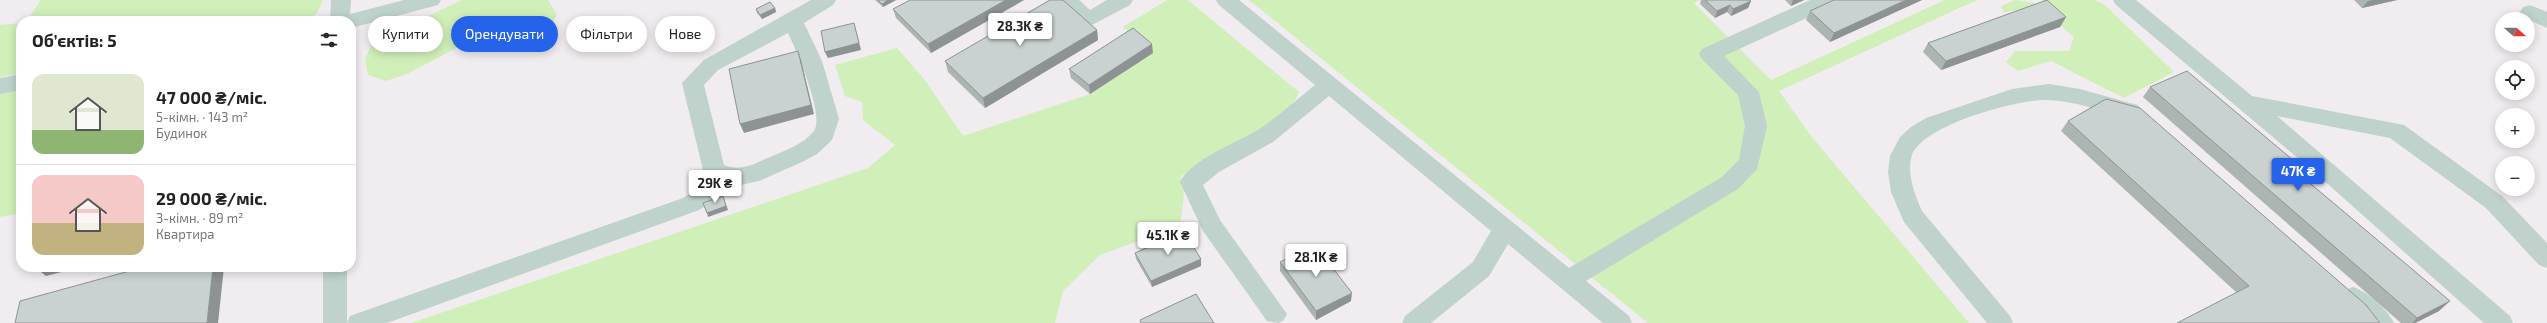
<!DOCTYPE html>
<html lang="uk">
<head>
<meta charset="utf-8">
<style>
  body { margin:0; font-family:"Exo 2",sans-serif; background:#f6f6f6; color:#222; height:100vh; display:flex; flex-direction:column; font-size:15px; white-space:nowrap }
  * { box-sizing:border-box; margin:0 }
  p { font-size:13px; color:#767676 }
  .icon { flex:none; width:22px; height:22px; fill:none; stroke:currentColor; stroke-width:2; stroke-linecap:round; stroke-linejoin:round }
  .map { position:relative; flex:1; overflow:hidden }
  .panel { position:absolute; left:16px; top:16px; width:340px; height:256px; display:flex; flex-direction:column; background:#fff; border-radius:16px; box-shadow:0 2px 10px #0003 }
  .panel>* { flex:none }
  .banner { position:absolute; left:368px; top:16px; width:380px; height:36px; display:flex; gap:8px }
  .needle { width:26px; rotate:110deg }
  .tools { position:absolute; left:2495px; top:12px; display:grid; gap:8px }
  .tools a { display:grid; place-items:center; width:40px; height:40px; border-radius:50%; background:#fff; box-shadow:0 2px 10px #0003; font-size:20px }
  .price { position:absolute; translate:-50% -34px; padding:0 9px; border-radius:4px; background:#fff; color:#222; font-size:13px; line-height:26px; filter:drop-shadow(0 1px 2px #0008) }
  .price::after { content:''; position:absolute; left:50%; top:24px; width:12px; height:9px; margin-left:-6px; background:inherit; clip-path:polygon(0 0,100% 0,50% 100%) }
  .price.selected { background:#2563eb; color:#fff }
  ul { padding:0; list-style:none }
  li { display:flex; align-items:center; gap:12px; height:100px; padding:0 16px }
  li+li { border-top:1px solid #e0e0e0 }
  li span { display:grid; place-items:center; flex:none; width:112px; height:80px; border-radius:12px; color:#555 }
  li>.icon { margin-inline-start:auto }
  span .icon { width:48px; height:48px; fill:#fffc; stroke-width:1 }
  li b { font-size:17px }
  h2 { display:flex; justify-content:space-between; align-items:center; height:48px; padding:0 16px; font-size:17px }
  .chip { padding:0 14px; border-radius:18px; background:#fff; box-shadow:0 2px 10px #0003; font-size:14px; line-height:36px }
  .chip.selected { background:#2563eb; color:#fff }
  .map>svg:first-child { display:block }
  .green { fill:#d1efb9 }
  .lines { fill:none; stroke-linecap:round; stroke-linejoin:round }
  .minor { fill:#bfd2cb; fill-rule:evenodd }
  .wall { fill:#adb5b3 }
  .shaded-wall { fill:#8d9392 }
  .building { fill:#c9d2d0; stroke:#8d9392 }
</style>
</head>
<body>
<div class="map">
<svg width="2547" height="323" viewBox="0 0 2547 323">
  <rect width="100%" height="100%" fill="#f0ecef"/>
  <g class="green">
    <path d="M41,0H323L317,13L307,21H27Z"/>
    <path d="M462,0H548L557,15L550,27L507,32L462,45L407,74L386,81L368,75L365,59L373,42Z"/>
    <path d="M1167,0H1187L1194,5L1299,92C1287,126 1213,160 1181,176L1184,194L1180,226L1100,255L1063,291L1055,323H411L868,168L895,145L863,120L862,102L845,96L835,65L897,48L924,79L963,136L1090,94L1153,53L1123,27Z"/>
    <path d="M1249,0H1699L1694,3L1771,80L1945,0H1977L1779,91L1811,136L1969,323H1648Z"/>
    <path d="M2016,0L2046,5L2041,0H2095L2105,5L2174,72L2124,98L2051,61L2018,71L2006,62L2015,51H2069L2074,37C2044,10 2045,6 2004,12L2001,6Z"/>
    <path d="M21,23V73L0,77V25Z"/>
    <path d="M21,87V213L0,217V91Z"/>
  </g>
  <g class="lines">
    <g class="minor">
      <path d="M331,0H351L350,14L404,0H441L438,5L351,28V21H330Z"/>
      <path d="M811,0H836L833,5L804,23L822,61L839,119L832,140L817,154L802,162L759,181L736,186L699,210L387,323H323V267H347V323L350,316L683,198L712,179L706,176L703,170L682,83L704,60ZM788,33C796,50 825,115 814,131C804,144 784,151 770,157C754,164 740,172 724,165L704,85L718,70Z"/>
      <path d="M1056,0H1079L1090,10L1107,0H1133L1130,5L1088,27L1081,25Z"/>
      <path d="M1216,0H1239L1569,268L1722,177L1739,160L1745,126L1738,95L1702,59L1699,54L1702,49L1810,0H1838L1835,5L1724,56L1759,92L1767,126L1757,169L1738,189L1586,281L1629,316L1632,323H1603L1508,244L1489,276L1431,323H1402L1405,316L1473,262L1491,231L1329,96L1273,142L1219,172L1203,185L1220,220L1287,314L1283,321L1278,323L1267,321L1203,231L1180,182C1192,159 1234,144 1256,131C1277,118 1296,100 1315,85L1219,5Z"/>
      <path d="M2113,0H2136L2252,96L2404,125L2502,196L2547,243V268L2539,265L2486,208L2390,138L2277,116L2510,316L2513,323H2484L2312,170L2116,5Z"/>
      <path d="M2530,5L2547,12V28L2523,17L2520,12L2523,7Z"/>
      <path d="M21,74V90L0,94V78Z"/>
      <path d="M2049,84L2080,89L2130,103L2138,105L2141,111L2138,117L2130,119C2103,111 2075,101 2047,100C2017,99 1923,125 1912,155C1906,173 1915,195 1922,211L2010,316L2013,323H1987L1904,222L1891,192L1888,172L1890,156L1900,137L1911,127L1926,118L2012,89Z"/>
      <path d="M2353,287C2368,292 2387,309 2394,323H2366L2345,304L2341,297L2345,290Z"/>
    </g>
  </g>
  <g class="wall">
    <path d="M875,0H896L883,7Z"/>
    <path d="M1024,0L931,53L896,18L893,9Z"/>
    <path d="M1701,0H1749L1751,1L1748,8L1731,16L1727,12L1715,18L1700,4Z"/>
    <path d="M1785,0H1804L1791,6Z"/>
    <path d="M1922,0L1830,42L1806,20L1810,11Z"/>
    <path d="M2354,0H2397L2362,8Z"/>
    <path d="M775,8L776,12L762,19L757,13L756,9Z"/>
    <path d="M2066,17L2060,27L1941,70L1923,52L1928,43Z"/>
    <path d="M1097,30L1098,40L985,108L948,72L945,61Z"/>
    <path d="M1153,53L1090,94L1071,78L1069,69Z"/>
    <path d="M2150,87L2306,171L2301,175L2439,311L2415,323H2401L2143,97Z"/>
    <path d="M2068,121L2380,323L2237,293L2061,131Z"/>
    <path d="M1135,253L1201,266L1152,287L1136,259Z"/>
    <path d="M1280,262L1351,301L1316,320L1280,271Z"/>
  </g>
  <g class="shaded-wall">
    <path d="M888,0H896L883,7L882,4Z"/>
    <path d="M1006,0H1024L931,53L928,44Z"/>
    <path d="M1793,0H1804L1791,6Z"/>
    <path d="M1906,0H1922L1830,42L1834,33Z"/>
    <path d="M2373,0H2397L2362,8L2368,1Z"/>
    <path d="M1751,1L1748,8L1731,16L1733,9Z"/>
    <path d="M1730,5L1727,12L1715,18L1717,11Z"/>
    <path d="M775,8L776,12L762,19L760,15Z"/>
    <path d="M2066,17L2060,27L1941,70L1946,61Z"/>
    <path d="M854,23L861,50L828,58L825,52Z"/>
    <path d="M1097,30L1098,40L985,108L983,98Z"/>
    <path d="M1152,44L1153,53L1090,94L1089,85Z"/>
    <path d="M798,51L801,60L814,114L744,133L740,124Z"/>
    <path d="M2306,171L2296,181L2299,174Z"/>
    <path d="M723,196L728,210L708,217L707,213Z"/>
    <path d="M1201,259V266L1152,287L1151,281Z"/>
    <path d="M38,267H81L46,276L36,268Z"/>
    <path d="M213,267H224L218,323H207Z"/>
    <path d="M1352,293L1351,301L1316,320V311Z"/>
    <path d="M2450,301L2439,311L2415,323H2412L2417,318Z"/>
  </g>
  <g class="building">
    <path d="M878,0H888L882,4Z"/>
    <path d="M910,0H1006L928,44L893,9Z"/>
    <path d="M1050,0H1063L1097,30L983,98L945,61Z"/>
    <path d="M1705,0H1749L1751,1L1733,9L1730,5L1717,11Z"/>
    <path d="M1834,0H1906L1834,33L1810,11Z"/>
    <path d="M2047,0L2066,17L1946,61L1928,43Z"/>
    <path d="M770,2L775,8L760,15L756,9Z"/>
    <path d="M854,23L859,43L825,52L821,31Z"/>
    <path d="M1133,28L1152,44L1089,85L1069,69Z"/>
    <path d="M798,51L811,105L740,124L729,69Z"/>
    <path d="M2187,71L2306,171L2299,174L2450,301L2417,318L2150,87Z"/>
    <path d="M2106,99L2140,108L2366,305L2380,323H2177L2249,286L2068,121Z"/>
    <path d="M723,196L726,206L707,213L703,203Z"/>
    <path d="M1184,232L1201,259L1151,281L1135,253Z"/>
    <path d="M1315,245L1352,293L1316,311L1280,262Z"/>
    <path d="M144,267H213L207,323H15L20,301Z"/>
    <path d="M1196,294L1214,323H1141L1140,320Z"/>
  </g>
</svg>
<div class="tools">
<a><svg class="needle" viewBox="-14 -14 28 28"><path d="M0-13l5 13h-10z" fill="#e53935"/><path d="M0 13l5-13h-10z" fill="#767676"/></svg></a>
<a><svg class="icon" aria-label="locate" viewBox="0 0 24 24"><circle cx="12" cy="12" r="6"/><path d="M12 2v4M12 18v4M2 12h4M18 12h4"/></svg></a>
<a>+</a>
<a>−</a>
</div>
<b class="price" style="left:1020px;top:47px">28.3K ₴</b>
<b class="price selected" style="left:2298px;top:192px">47K ₴</b>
<b class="price" style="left:715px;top:204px">29K ₴</b>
<b class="price" style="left:1168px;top:256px">45.1K ₴</b>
<b class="price" style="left:1316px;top:278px">28.1K ₴</b>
<div class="banner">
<a class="chip">Купити</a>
<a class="chip selected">Орендувати</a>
<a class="chip">Фільтри</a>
<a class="chip">Нове</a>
</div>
<section class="panel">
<h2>Об’єктів: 5<svg class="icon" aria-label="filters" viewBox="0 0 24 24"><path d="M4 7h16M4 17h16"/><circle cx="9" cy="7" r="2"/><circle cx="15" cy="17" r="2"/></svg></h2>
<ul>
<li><span style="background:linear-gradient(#dfe7d0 70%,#8fb573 0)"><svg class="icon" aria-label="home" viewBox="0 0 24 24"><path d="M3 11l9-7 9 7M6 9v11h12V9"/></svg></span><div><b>47 000 ₴/міс.</b><p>5-кімн. · 143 m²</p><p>Будинок</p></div></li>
<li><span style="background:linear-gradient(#f6c9c9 60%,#c2b280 0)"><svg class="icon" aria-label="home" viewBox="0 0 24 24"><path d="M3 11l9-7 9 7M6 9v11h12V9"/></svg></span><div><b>29 000 ₴/міс.</b><p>3-кімн. · 89 m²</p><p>Квартира</p></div></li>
</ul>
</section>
</div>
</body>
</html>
